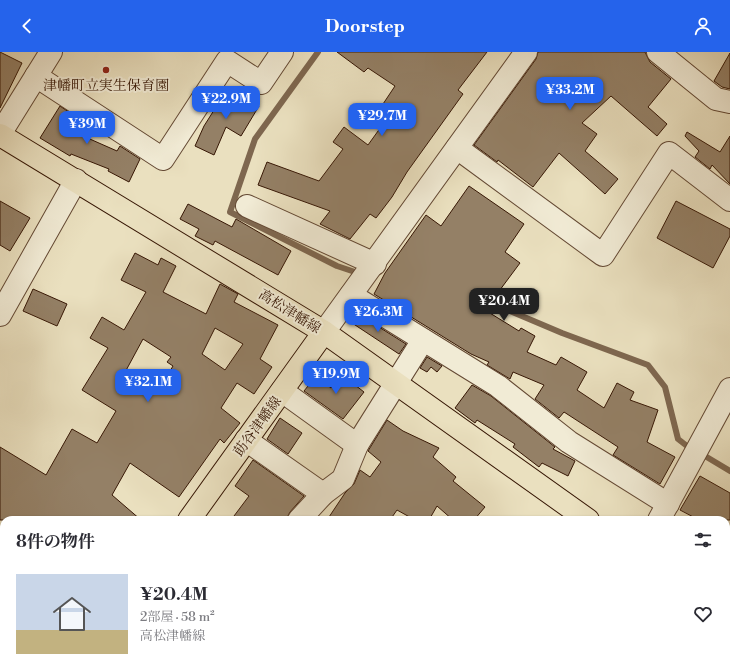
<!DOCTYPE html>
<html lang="ja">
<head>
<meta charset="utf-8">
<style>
  body { margin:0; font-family:"Libre Bodoni","Noto Serif JP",serif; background:#f7f7f7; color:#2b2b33; height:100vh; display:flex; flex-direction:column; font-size:15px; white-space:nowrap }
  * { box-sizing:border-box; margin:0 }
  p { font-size:13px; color:#7c7c81 }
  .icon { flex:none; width:22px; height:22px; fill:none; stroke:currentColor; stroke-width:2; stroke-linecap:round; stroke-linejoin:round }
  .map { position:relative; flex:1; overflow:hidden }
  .drawer { position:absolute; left:0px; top:464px; width:730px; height:156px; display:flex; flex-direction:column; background:#fff; border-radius:12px 12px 0 0; box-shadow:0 1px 3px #0004 }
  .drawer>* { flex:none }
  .price { position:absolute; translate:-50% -34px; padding:0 9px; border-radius:8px; background:#2563eb; color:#fff; font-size:13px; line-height:26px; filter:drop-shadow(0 1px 2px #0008) }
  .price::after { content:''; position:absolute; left:50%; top:24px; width:12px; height:9px; margin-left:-6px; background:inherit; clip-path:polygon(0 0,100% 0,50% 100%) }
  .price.on { background:#222; color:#fff }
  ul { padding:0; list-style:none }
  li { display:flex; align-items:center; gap:12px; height:100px; padding:0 16px }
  li span { display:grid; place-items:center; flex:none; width:112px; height:80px; border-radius:0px; color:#555 }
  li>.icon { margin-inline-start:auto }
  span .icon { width:48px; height:48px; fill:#fffc; stroke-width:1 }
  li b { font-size:17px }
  h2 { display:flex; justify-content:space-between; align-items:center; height:48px; padding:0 16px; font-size:17px }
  header { display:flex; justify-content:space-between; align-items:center; height:52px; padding:0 16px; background:#2563eb; color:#fff; font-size:18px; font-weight:700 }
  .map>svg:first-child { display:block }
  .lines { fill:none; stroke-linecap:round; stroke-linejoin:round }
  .stream { stroke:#7e674f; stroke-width:6 }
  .building { fill:#948066; stroke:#371705; fill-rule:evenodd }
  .minor-casing { stroke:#644934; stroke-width:24 }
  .major-casing { stroke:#371705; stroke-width:24 }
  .minor { stroke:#f1ebd5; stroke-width:22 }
  .major { stroke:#eae0bf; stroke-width:22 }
  .poi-dot { fill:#8f2418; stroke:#f1ebd5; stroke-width:1.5 }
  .labels { text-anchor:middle; stroke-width:4; stroke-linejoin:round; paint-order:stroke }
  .poi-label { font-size:14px; fill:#371705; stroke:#f1ebd5 }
  .street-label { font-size:14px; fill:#371705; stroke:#f1ebd5 }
</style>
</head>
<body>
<header><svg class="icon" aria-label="back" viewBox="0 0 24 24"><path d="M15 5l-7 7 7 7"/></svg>Doorstep<svg class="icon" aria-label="person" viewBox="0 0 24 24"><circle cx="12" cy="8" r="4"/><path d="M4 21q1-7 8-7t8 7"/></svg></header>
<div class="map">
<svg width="730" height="620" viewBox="0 0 730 620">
  <rect width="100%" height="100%" fill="#eae0bf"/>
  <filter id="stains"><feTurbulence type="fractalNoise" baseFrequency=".005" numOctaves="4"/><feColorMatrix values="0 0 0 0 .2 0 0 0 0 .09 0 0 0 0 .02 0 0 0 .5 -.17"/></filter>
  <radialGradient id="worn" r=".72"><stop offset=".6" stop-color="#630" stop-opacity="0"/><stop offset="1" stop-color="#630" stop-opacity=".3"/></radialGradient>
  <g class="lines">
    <g class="stream">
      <path d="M318,0L255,87L230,160L337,214L361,222"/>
      <path d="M478,257L510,259L562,281L648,313L665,335L678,387L687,394"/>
      <path d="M705,404L730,419"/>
    </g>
  </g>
  <g class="building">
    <path d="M0,0L22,11L0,56Z"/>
    <path d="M337,0H487L458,38L463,42L407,120L392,145L376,166L370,162L350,187L320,172L330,159L258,133L267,110L319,129L343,97L333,90L344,75L368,93L391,61L381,55L395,34L368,16L364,20Z"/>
    <path d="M538,0H645L650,10L671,27L648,55L667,72L657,84L611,44L582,71L597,82L585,99L618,127L605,142L559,101L533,135L498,108L497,110L474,93L536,7Z"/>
    <path d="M730,1V37L722,35L714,29Z"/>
    <path d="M228,36L259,54L241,84L226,75L214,103L195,94L204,74Z"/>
    <path d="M60,54L89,74L83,84L117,99L120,94L140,107L129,130L108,119L109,117L71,102L70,104L40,86Z"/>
    <path d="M687,80L720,100L730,84V132L712,113L710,117L695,105L699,99L685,84Z"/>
    <path d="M469,134L524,172L505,200L520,211L485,258L519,279L521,276L535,284L527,300L556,313L561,305L587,320L577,338L604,356L617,331L634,340L630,348L658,358L647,390L675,405L660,432L613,403L618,395L564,360L559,366L535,347L544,333L513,320L510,327L487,313L489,310L471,302L374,242L385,221L426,163L441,174Z"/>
    <path d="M0,149L30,166L10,199L0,193Z"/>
    <path d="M676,149L730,177V184L713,216L657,186Z"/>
    <path d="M188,152L232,175L236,167L291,199L278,223L215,189L213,193L195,184L199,177L180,167Z"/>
    <path d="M135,201L158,213L161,206L176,214L163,240L206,262L220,232L238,242L234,250L278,273L260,307L272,315L254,342L237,331L221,356L240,371L224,391L220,387L179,445L130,411L112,443L141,468H0V395L46,423L72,377L97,391L116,359L82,338L108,296L90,286L102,265L124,278L146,240L121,228ZM215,276L243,292L225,318L202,302ZM143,287L171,305L167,310L173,314L157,341L123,324Z"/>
    <path d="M33,237L67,252L57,274L23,259Z"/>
    <path d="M355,260L406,292L399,302L349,269Z"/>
    <path d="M427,305L442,314L437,320L431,315L427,320L420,316Z"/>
    <path d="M341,322L364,340L343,367L304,339L316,324L331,336Z"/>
    <path d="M472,333L491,344L555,395L553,397L575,409L568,424L542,411L539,415L513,395L515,392L477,368L475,371L455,356Z"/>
    <path d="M280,366L302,381L288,402L267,387Z"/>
    <path d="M387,368L403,379L439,396L433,405L456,425L453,429L485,455L474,468H453L437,454L429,468H415L397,458L390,468H327L345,441L354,432L360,418L370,425L381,410L368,399Z"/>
    <path d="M253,408L304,444L290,460L286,468H231L249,444L235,434Z"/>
    <path d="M700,424L730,441V468H699L680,458Z"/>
  </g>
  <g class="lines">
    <defs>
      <g id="minor">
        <path d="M658,0L716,47L730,50"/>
        <path d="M36,24L163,107L227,9L261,31L282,0"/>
        <path d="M0,82L51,0"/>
        <path d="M457,96L603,203L669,101L730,148"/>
        <path d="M247,154L375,212"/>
        <path d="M351,243L498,334L569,390L668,452"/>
        <path d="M0,263L76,128"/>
        <path d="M324,280L526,0"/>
        <path d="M282,339L357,393"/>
        <path d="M246,388L323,442"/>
        <path d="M299,468L323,442L343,427L357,393L423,288"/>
        <path d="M659,468L730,337"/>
        <path d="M455,616L462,620"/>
        <path d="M164,620L169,616"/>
        <path d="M566,620L568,616"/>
      </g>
      <g id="major">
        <path d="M0,83L324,280L588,468"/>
        <path d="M189,468L324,280"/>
        <path d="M726,569L730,572"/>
        <path d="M0,604L4,602"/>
      </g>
    </defs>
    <use href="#minor" class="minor-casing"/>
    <use href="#major" class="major-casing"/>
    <use href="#minor" class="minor"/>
    <use href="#major" class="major"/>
  </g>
  <circle class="poi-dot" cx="106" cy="18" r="4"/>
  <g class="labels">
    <g class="poi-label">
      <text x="106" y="38">津幡町立実生保育園</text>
    </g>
    <g class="street-label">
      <text transform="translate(290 259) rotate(32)" y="5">高松津幡線</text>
      <text transform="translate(257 374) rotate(-54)" y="5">莇谷津幡線</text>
    </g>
  </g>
  <rect width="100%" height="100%" filter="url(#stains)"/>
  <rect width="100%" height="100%" fill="url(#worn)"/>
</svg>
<b class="price" style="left:570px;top:59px">¥33.2M</b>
<b class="price" style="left:226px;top:68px">¥22.9M</b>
<b class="price" style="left:382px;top:85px">¥29.7M</b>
<b class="price" style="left:87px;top:93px">¥39M</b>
<b class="price on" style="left:504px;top:270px">¥20.4M</b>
<b class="price" style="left:378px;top:281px">¥26.3M</b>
<b class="price" style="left:336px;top:343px">¥19.9M</b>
<b class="price" style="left:148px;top:351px">¥32.1M</b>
<section class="drawer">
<h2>8件の物件<svg class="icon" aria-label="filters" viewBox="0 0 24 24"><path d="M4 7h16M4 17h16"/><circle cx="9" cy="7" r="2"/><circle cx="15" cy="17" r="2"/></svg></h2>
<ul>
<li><span style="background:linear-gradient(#c9d6e8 70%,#c2b280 0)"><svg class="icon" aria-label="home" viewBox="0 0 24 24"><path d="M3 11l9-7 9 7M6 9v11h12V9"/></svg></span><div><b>¥20.4M</b><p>2部屋 · 58 m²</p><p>高松津幡線</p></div><svg class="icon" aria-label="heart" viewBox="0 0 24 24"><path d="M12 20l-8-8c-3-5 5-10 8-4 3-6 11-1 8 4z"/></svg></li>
</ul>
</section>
</div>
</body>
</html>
